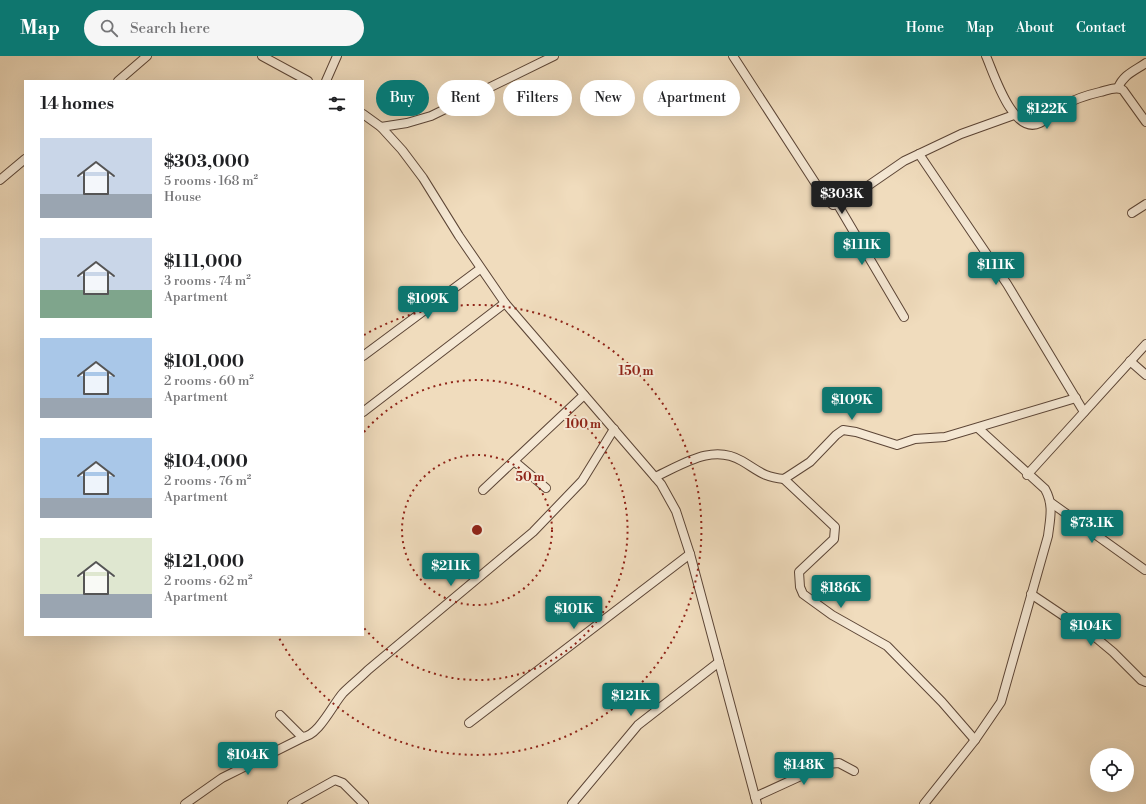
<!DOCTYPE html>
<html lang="en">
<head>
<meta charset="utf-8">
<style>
  body { margin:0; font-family:"Libre Bodoni",serif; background:#f6f6f6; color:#202124; height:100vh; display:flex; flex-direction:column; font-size:15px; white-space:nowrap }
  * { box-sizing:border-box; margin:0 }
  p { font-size:13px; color:#757577 }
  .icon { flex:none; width:22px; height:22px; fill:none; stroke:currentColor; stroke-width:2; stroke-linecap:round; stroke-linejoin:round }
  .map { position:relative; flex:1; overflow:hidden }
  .sheet { position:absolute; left:24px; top:24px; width:340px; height:556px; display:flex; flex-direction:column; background:#fff; border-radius:0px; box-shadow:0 4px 16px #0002 }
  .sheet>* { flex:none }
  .hud { position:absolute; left:376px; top:24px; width:380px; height:36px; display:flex; gap:8px }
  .fabs { position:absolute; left:1090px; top:692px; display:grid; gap:8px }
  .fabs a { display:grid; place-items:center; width:44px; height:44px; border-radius:50%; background:#fff; box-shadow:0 4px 16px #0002; font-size:20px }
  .price { position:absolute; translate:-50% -34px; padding:0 9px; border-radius:4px; background:#0f766e; color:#fff; font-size:13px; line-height:26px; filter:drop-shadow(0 1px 2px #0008) }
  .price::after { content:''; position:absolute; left:50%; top:24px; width:12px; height:9px; margin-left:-6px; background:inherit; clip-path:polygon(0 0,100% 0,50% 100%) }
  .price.active { background:#222; color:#fff }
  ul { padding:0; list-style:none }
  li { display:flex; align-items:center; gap:12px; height:100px; padding:0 16px }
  li span { display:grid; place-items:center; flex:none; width:112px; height:80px; border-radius:0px; color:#555 }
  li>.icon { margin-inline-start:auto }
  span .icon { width:48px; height:48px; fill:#fffc; stroke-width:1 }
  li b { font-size:17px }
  h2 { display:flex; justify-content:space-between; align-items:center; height:48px; padding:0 16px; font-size:17px }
  .chip { padding:0 14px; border-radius:18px; background:#fff; box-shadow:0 4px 16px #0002; font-size:14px; line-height:36px }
  .chip.active { background:#0f766e; color:#fff }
  header { display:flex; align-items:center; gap:24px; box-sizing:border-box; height:56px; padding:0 20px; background:#0f766e; color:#fff }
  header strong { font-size:19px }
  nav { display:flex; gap:22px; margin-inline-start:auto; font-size:14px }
  .search { width:280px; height:36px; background:#f6f6f6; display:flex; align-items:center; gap:10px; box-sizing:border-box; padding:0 14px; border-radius:22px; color:#757577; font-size:15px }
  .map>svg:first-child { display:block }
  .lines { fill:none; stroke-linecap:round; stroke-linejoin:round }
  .street-casing { stroke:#5c4536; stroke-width:10 }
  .street { stroke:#f5e8d4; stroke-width:8 }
  .ring { fill:none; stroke:#8f2418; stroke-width:2; stroke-dasharray:2 4 }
  .centre { fill:#8f2418; stroke:#f5e8d4; stroke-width:2 }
  .ring-label { font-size:12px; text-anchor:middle; font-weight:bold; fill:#8f2418; stroke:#f5e8d4; stroke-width:4; stroke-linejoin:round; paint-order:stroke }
</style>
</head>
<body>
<header>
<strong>Map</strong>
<div class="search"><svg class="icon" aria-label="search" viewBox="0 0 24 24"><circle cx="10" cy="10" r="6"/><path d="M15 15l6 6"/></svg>Search here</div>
<nav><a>Home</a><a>Map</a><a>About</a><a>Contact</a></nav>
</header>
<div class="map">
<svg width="1146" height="748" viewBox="0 0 1146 748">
  <rect width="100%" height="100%" fill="#f0dcbd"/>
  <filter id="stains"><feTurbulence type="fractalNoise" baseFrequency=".005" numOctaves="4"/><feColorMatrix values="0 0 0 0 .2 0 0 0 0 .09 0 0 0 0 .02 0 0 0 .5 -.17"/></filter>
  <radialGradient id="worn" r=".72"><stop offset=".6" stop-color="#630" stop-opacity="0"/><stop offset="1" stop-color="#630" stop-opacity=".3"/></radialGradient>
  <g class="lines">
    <defs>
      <g id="street">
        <path d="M262,0L308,25"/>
        <path d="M733,0L825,142L833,149L843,147L904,105L961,78L1014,59"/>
        <path d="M986,0C994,18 1013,80 1040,67C1048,63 1054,54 1062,50C1073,44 1087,39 1100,36C1108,34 1116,30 1123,34L1146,66"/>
        <path d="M118,25L147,0"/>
        <path d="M326,25L337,0"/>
        <path d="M1118,32C1123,19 1134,15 1146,7"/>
        <path d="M363,58L381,71L402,94L423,122L459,180L505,247L661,428L676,455L690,498L757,748"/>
        <path d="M381,71L407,67L431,60L554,0"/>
        <path d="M919,98L1007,228L1084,356"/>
        <path d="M0,124L25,103"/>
        <path d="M838,149L904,261"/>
        <path d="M1132,157L1146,148"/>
        <path d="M363,300L480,213"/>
        <path d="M1130,305L1146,319"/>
        <path d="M363,356L505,247"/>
        <path d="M514,405L546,432"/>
        <path d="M1027,419L1146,288"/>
        <path d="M655,421C682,409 712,387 742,405C759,415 763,421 784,423L810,406L836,379L843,374L856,376L897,389L915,383L945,381L1076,342"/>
        <path d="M784,423L835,471L834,483L799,516L800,531L803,538L832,559L887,590L942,646L975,684"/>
        <path d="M483,434L584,339"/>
        <path d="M1050,446L1145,514"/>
        <path d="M1031,538L1095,581L1113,596L1141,624L1146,626"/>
        <path d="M280,659L302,681C318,681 333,648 343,637C351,629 360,622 368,614L533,476L582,425L614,373"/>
        <path d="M469,667L690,498"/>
        <path d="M755,741L827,708L839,707L854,715"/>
        <path d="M185,748L222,722L304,681"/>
        <path d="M292,748L335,724L343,727L364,748"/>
        <path d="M572,748L638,669L719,606"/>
        <path d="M924,748L975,684L1001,646L1048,480C1050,463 1054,449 1045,433L978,372"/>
      </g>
    </defs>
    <use href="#street" class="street-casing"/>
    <use href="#street" class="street"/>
  </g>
  <g class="ring">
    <circle cx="477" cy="474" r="75"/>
    <path d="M364 376A150 150 0 1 1 364 572"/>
    <path d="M364 279A225 225 0 1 1 278 580"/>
  </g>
  <circle cx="477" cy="474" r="6" class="centre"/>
  <g class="ring-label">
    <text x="636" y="319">150 m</text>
    <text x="583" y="372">100 m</text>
    <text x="530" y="425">50 m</text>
  </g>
  <rect width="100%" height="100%" filter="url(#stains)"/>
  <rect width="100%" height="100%" fill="url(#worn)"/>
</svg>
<div class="fabs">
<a><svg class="icon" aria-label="locate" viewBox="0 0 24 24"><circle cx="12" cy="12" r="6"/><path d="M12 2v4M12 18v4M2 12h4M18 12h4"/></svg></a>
</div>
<b class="price" style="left:1047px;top:74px">$122K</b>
<b class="price active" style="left:842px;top:159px">$303K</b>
<b class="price" style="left:862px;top:210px">$111K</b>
<b class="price" style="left:996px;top:230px">$111K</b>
<b class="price" style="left:428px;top:264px">$109K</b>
<b class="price" style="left:852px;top:365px">$109K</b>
<b class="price" style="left:1092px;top:488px">$73.1K</b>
<b class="price" style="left:451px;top:531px">$211K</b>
<b class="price" style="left:841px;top:553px">$186K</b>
<b class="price" style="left:574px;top:574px">$101K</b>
<b class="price" style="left:1091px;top:591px">$104K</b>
<b class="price" style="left:631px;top:661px">$121K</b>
<b class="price" style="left:248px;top:720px">$104K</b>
<b class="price" style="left:804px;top:730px">$148K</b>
<div class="hud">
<a class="chip active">Buy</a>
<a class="chip">Rent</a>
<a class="chip">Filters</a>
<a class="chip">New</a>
<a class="chip">Apartment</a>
</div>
<section class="sheet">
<h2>14 homes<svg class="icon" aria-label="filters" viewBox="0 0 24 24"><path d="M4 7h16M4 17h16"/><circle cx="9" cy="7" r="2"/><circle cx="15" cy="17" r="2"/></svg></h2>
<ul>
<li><span style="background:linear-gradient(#c9d6e8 70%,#9aa5b1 0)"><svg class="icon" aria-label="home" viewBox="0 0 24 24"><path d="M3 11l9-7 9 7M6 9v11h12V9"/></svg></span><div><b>$303,000</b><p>5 rooms · 168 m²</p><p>House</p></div></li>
<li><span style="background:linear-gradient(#c9d6e8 65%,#7fa58c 0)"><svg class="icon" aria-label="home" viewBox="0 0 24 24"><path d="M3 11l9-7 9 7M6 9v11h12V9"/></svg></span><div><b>$111,000</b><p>3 rooms · 74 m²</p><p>Apartment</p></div></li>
<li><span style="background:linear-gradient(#a9c7e8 75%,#9aa5b1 0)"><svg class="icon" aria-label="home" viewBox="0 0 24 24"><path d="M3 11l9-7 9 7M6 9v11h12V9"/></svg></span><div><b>$101,000</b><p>2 rooms · 60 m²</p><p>Apartment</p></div></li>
<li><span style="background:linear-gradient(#a9c7e8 75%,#9aa5b1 0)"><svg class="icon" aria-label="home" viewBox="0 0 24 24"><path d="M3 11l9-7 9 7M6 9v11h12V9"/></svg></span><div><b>$104,000</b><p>2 rooms · 76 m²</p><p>Apartment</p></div></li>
<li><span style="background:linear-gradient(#dfe7d0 70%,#9aa5b1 0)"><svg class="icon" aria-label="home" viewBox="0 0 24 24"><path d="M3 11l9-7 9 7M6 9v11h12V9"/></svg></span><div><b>$121,000</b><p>2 rooms · 62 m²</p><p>Apartment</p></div></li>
</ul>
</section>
</div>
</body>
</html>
